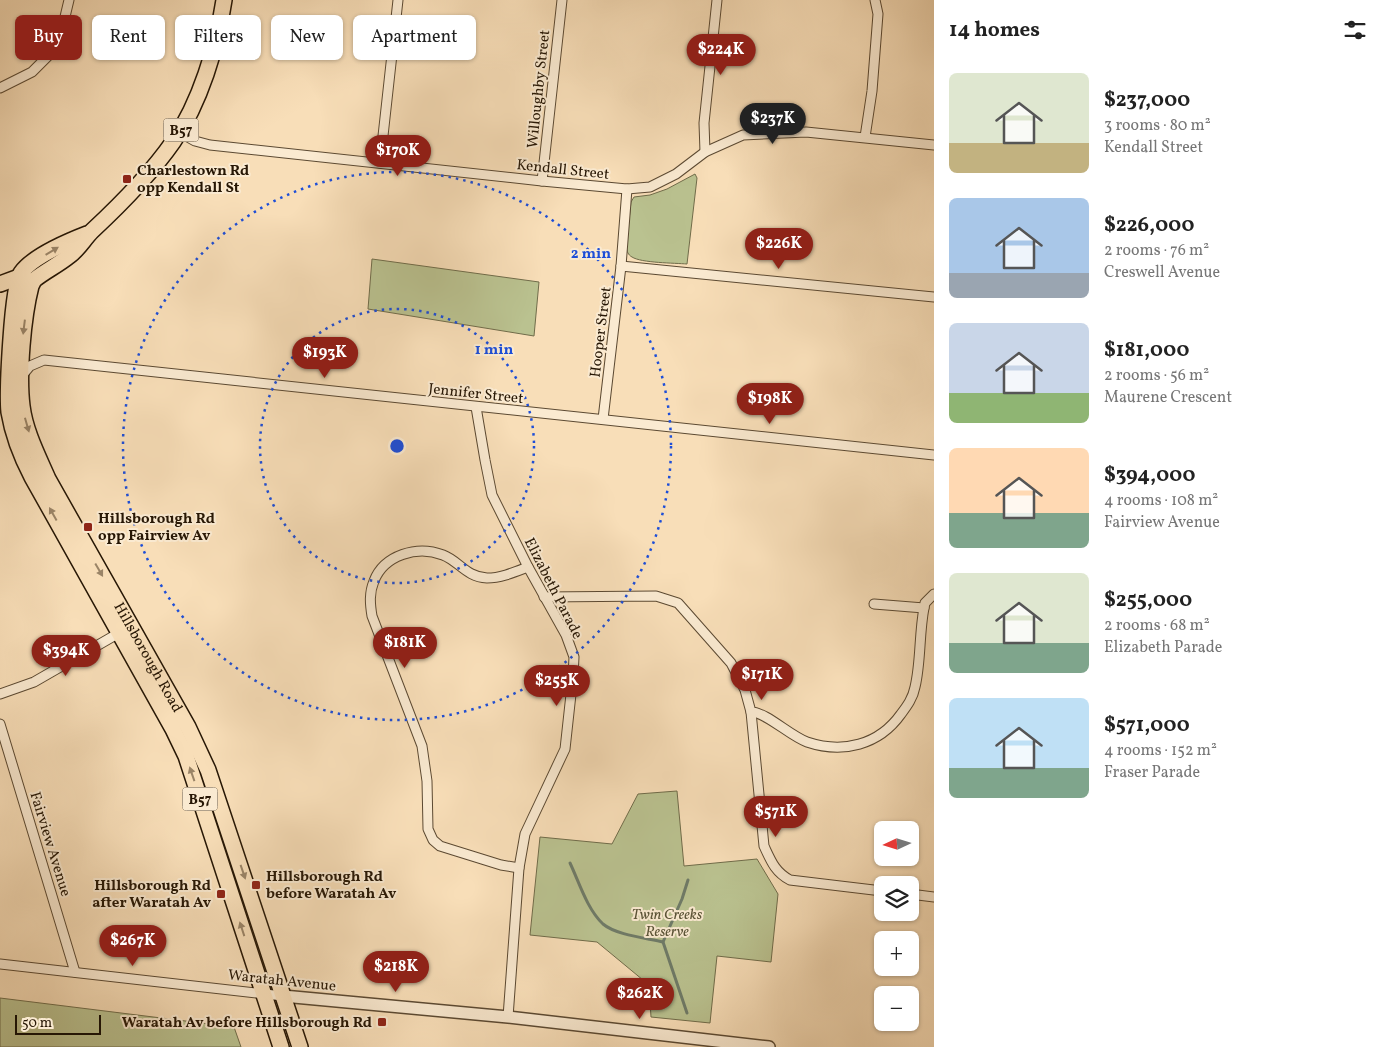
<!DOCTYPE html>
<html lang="en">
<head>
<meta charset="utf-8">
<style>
  body { margin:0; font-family:Vollkorn,serif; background:#f6f6f6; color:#222; height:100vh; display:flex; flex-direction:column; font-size:19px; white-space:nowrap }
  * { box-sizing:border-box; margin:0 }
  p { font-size:16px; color:#767676 }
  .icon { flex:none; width:28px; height:28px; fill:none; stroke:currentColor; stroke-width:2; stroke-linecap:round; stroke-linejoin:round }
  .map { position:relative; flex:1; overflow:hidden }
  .sheet { display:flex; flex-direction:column; background:#fff; width:450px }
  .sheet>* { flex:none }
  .hud { position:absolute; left:15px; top:15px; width:475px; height:45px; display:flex; gap:10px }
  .needle { width:32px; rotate:266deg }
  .fabs { position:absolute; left:874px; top:821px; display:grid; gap:10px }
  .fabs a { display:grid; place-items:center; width:45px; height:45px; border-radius:8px; background:#fff; box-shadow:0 1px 4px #0004; font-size:25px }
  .scale { position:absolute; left:15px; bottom:12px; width:86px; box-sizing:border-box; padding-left:5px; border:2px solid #271705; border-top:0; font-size:14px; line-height:18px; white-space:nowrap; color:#271705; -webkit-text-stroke:4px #faead1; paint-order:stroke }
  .price { position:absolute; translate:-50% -42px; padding:0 11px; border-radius:18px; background:#8f2418; color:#fff; font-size:16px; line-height:32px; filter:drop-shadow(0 1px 2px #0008) }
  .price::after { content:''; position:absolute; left:50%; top:30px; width:15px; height:11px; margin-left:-8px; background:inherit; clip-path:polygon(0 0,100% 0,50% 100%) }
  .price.current { background:#222; color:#fff }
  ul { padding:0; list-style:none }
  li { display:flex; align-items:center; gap:15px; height:125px; padding:0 15px }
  li span { display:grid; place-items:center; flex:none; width:140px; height:100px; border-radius:8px; color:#555 }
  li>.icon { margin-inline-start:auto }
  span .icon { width:60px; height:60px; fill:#fffc; stroke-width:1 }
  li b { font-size:21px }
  h2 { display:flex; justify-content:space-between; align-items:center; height:60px; padding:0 15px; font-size:21px }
  .tag { padding:0 18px; border-radius:8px; background:#fff; box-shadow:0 1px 4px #0004; font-size:18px; line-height:45px }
  .tag.current { background:#8f2418; color:#fff }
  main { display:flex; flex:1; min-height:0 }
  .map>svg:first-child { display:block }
  .green { fill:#bac290; stroke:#706c4a }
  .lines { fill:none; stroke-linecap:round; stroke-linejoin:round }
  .stream { stroke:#6f7b68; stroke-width:3 }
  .minor-casing { stroke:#5b4932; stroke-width:11 }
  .tertiary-casing { stroke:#5b4932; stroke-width:14 }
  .primary-casing { stroke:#271705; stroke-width:18 }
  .minor { stroke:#faead1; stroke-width:9 }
  .tertiary { stroke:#faead1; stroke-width:11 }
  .primary { stroke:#f8deb8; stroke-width:15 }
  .oneway { fill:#9a8467 }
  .ring { fill:none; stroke:#1d4ed8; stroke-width:2.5; stroke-dasharray:2.5 5 }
  .poi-dot { fill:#8f2418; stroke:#faead1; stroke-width:2 }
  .labels { text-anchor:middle; stroke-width:4; stroke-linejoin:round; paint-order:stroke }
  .shield { fill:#faead1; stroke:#665642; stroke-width:1 }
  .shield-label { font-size:14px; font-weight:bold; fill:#271705 }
  .street-label { font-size:15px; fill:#271705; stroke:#faead1 }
  .poi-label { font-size:15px; font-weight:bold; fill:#271705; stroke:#faead1; text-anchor:start }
  .park-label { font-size:15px; font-style:italic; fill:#5a5336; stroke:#faead1 }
  .centre { fill:#1d4ed8; stroke:#faead1; stroke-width:2.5 }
  .ring-label { font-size:15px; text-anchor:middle; font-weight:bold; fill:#1d4ed8; stroke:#faead1; stroke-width:4; stroke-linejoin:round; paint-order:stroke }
</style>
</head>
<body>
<main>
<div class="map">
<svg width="934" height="1047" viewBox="0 0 934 1047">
  <rect width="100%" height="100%" fill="#f8deb8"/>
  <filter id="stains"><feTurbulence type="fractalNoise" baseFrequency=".004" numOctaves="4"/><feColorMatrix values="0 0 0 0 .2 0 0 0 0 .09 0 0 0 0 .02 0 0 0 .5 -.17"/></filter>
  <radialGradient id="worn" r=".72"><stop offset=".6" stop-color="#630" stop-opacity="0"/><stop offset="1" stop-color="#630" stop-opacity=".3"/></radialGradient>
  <g class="green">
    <path d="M695,174L697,178L687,264C675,263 641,263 632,257C628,255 627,251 626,247L631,202L634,197L650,195L667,189Z"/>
    <path d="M372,259L539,282L534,336L368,309Z"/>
    <path d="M677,791L684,866L757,859L778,894L771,962L717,956L710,1023L651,1017L649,985L597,942L530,935L540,837L612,844L638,794Z"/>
    <path d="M0,998L234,1027L241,1047H0Z"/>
  </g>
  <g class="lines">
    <g class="stream">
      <path d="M570,863C579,882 587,909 603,924C616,935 646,938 663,942"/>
      <path d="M687,1013L663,942L682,899L688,880"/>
    </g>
    <defs>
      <g id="minor">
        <path d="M0,88L32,72L58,46L69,0"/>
        <path d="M179,132L195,141L210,145L542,181L627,189L650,187L676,174L705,152L743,135L806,132L934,145"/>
        <path d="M865,137L872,91L878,14L875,0"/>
        <path d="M705,152L704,123L717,0"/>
        <path d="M380,163L398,0"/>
        <path d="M542,181L562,0"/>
        <path d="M621,266L934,297"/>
        <path d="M21,377L30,366L44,360L934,455"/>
        <path d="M476,407L485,460L492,495L528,567L566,635L574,657L573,676L565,749L525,834L519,868L508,1017"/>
        <path d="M603,419L621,266L627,189"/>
        <path d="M544,597L656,596L678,603L731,663L745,690L751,712C766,712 790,736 807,742C843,754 879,745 901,714C907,706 913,698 915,687C921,662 919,634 924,608L925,603L934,594"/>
        <path d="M874,604L924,608"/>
        <path d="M0,694L34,682L119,633"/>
        <path d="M751,712L764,846C771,861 775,872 790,880L882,891"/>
        <path d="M0,724L75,972"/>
        <path d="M519,868L501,865L456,851L440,846L433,840L428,829L427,781L422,746L372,616C370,604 369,593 374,581C384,555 417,545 443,555C459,561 466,577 487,578C501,578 515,572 528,567"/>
        <path d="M910,894L934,897"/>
        <path d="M0,964L283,996"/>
      </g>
      <path id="tertiary" d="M283,996L508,1017L769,1047"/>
      <g id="primary">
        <path id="s1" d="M224,0C217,47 200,103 173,142C150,175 121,204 92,231C84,239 78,250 69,256C58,265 45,271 34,280L31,286C23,317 18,374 22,406C25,431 38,456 48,479L188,727L208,770L300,1047"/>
        <path d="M87,234C69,241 32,257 21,273C12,286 7,393 9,412C13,436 21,456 32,477L173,729L186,756L281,1047"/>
        <path d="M0,284L19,277L25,278"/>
      </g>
    </defs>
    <use href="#minor" class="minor-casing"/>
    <use href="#tertiary" class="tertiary-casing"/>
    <use href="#primary" class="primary-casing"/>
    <use href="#minor" class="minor"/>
    <use href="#tertiary" class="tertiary"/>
    <use href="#primary" class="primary"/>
  </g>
  <defs><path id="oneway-solid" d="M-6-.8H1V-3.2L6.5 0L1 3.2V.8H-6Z" transform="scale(1.25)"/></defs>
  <g class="oneway">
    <use href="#oneway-solid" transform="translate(52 251) rotate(-31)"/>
    <use href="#oneway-solid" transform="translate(24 327) rotate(97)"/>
    <use href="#oneway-solid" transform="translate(27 425) rotate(74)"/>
    <use href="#oneway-solid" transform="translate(53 514) rotate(-119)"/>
    <use href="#oneway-solid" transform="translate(99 570) rotate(60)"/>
    <use href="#oneway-solid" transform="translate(192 774) rotate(-109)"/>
    <use href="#oneway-solid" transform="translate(243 872) rotate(71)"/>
    <use href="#oneway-solid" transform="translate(242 929) rotate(-108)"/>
  </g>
  <g class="ring">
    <circle cx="397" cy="446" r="137"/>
    <circle cx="397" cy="446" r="274"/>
  </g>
  <g class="poi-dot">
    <rect x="122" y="174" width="10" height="10" rx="2.5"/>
    <rect x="83" y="522" width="10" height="10" rx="2.5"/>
    <rect x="251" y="880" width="10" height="10" rx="2.5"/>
    <rect x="216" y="889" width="10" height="10" rx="2.5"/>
    <rect x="377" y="1017" width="10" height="10" rx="2.5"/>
  </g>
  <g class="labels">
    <g class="shield">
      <rect x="163.5" y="118.5" width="35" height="23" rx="4"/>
      <rect x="182.5" y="787.5" width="35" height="23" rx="4"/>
    </g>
    <g class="shield-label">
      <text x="181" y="135">B57</text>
      <text x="200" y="804">B57</text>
    </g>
    <g class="street-label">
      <text transform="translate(538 89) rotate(-84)" y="5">Willoughby Street</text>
      <text transform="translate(563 169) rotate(6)" y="5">Kendall Street</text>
      <text transform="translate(600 332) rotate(-83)" y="5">Hooper Street</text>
      <text transform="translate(476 393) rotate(6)" y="5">Jennifer Street</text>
      <text transform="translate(554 588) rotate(63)" y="5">Elizabeth Parade</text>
      <text dy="5" stroke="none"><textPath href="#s1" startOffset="759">Hillsborough Road</textPath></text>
      <text transform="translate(51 844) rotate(73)" y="5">Fairview Avenue</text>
      <text transform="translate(282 980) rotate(6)" y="5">Waratah Avenue</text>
    </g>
    <g class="poi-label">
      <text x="137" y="175">Charlestown Rd<tspan x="137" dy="17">opp Kendall St</tspan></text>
      <text x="98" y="523">Hillsborough Rd<tspan x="98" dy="17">opp Fairview Av</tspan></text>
      <text x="266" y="881">Hillsborough Rd<tspan x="266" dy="17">before Waratah Av</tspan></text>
      <text x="211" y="890" text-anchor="end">Hillsborough Rd<tspan x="211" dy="17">after Waratah Av</tspan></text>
      <text x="372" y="1027" text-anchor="end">Waratah Av before Hillsborough Rd</text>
    </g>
    <g class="park-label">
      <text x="667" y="919">Twin Creeks<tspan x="667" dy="17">Reserve</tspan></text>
    </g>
  </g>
  <circle cx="397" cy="446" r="8" class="centre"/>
  <g class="ring-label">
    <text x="591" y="258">2 min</text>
    <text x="494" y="354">1 min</text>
  </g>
  <rect width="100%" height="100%" filter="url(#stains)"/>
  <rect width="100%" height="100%" fill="url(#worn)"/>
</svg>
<div class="fabs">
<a><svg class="needle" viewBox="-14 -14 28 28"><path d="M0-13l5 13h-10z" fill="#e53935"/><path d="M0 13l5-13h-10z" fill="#767676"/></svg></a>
<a><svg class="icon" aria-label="layers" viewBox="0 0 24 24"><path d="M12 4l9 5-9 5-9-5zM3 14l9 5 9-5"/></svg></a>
<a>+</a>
<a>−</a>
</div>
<div class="scale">50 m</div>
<b class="price" style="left:721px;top:76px">$224K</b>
<b class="price current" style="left:773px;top:145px">$237K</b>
<b class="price" style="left:398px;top:177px">$170K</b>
<b class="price" style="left:779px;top:270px">$226K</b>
<b class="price" style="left:325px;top:379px">$193K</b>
<b class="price" style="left:770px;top:425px">$198K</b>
<b class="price" style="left:405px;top:669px">$181K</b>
<b class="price" style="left:66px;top:677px">$394K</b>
<b class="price" style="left:762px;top:701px">$171K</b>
<b class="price" style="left:557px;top:707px">$255K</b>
<b class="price" style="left:776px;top:838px">$571K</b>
<b class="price" style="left:133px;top:967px">$267K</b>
<b class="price" style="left:396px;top:993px">$218K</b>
<b class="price" style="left:640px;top:1020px">$262K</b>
<div class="hud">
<a class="tag current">Buy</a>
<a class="tag">Rent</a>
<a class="tag">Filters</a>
<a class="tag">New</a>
<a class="tag">Apartment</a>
</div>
</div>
<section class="sheet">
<h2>14 homes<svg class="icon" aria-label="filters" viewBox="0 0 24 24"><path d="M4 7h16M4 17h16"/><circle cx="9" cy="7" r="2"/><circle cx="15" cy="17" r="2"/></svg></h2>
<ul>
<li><span style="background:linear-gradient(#dfe7d0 70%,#c2b280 0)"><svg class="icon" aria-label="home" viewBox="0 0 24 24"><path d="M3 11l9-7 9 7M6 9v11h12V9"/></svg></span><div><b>$237,000</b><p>3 rooms · 80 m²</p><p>Kendall Street</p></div></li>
<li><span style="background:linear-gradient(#a9c7e8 75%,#9aa5b1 0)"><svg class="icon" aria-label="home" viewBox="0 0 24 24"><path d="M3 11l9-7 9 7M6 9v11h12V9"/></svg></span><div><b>$226,000</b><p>2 rooms · 76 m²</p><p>Creswell Avenue</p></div></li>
<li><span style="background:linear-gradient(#c9d6e8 70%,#8fb573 0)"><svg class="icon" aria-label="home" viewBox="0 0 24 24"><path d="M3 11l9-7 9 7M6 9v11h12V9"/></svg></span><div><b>$181,000</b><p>2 rooms · 56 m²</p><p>Maurene Crescent</p></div></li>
<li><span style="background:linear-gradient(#ffd9b3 65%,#7fa58c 0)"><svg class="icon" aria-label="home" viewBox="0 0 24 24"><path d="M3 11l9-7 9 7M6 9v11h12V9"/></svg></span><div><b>$394,000</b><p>4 rooms · 108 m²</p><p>Fairview Avenue</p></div></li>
<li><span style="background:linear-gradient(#dfe7d0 70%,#7fa58c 0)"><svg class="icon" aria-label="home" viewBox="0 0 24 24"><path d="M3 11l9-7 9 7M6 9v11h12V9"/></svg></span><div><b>$255,000</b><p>2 rooms · 68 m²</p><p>Elizabeth Parade</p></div></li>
<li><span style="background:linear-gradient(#bfe0f5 70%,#7fa58c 0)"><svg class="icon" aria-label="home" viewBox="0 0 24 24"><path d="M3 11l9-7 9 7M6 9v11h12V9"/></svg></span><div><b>$571,000</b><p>4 rooms · 152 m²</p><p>Fraser Parade</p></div></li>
</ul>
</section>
</main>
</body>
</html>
